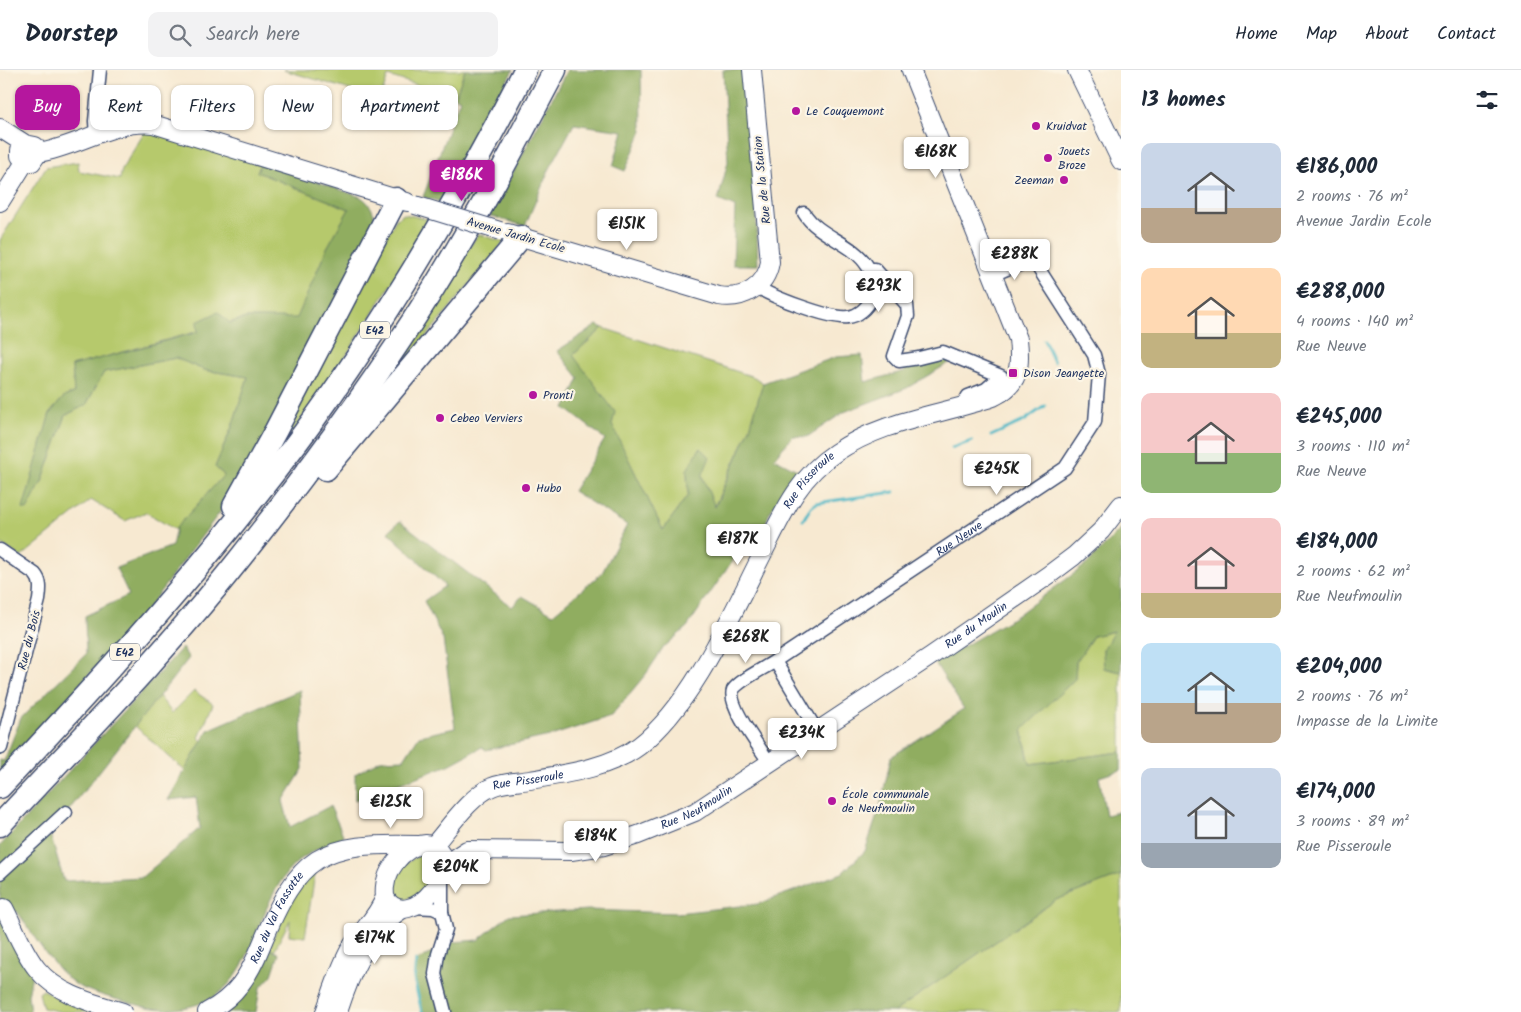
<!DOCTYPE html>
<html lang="en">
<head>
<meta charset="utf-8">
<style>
  body { margin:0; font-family:Kalam,sans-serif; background:#f2f2f3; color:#1f2937; height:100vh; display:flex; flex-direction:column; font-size:19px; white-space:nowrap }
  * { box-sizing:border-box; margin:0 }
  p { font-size:16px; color:#747a83 }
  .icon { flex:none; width:28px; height:28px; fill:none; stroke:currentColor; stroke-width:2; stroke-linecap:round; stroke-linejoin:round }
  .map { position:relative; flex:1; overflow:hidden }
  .side { display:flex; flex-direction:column; background:#fff; width:400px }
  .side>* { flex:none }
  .guide { position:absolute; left:15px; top:15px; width:475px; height:45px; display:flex; gap:10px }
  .price { position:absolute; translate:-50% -42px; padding:0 11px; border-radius:5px; background:#fff; color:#222; font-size:16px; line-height:32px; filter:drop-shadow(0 1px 2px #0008) }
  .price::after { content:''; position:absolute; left:50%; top:30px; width:15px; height:11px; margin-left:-8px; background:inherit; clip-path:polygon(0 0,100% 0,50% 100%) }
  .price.selected { background:#b5179e; color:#fff }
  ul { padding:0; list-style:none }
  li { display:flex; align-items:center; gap:15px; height:125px; padding:0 20px }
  li span { display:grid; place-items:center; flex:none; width:140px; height:100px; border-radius:10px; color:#555 }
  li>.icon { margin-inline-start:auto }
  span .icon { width:60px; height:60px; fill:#fffc; stroke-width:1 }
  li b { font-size:21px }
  h2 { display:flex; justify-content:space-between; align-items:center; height:60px; padding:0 20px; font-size:21px }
  .pill { padding:0 18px; border-radius:10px; background:#fff; box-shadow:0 1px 4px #0004; font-size:18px; line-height:45px }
  .pill.selected { background:#b5179e; color:#fff }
  header { display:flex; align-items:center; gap:30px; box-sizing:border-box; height:70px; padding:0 25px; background:#fff; border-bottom:1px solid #e0e1e3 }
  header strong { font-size:24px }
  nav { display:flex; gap:28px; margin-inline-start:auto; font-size:18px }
  .search { width:350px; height:45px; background:#f2f2f3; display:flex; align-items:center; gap:12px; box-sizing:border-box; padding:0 18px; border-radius:10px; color:#747a83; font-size:19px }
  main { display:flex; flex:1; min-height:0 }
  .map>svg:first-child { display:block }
  .green { fill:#b6c96c; stroke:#687c65 }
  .forest { fill:#90ad60; stroke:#566e5f }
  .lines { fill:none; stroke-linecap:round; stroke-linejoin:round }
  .stream { stroke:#4ab7c6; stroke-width:3 }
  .street-casing { stroke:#3c4b6f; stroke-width:15 }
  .secondary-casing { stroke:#3c4b6f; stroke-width:20 }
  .highway-casing { stroke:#3c4b6f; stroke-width:25 }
  .street { stroke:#fff; stroke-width:12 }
  .secondary { stroke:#fff; stroke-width:18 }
  .highway { stroke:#fff; stroke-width:22 }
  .secondary-bridge-casing { stroke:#3c4b6f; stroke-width:20; stroke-linecap:butt }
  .secondary-bridge { stroke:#fff; stroke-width:18 }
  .poi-dot { fill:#b5179e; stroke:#fcf5e5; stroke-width:2 }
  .labels { text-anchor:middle; stroke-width:4.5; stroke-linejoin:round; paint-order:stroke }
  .shield { fill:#fcf5e5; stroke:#5e6a86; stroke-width:1 }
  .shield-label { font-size:11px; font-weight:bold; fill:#1b2f5e }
  .poi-label { font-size:12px; fill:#1b2f5e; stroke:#fcf5e5; text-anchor:start }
  .street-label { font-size:12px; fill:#1b2f5e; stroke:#fcf5e5 }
</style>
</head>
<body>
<header>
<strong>Doorstep</strong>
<div class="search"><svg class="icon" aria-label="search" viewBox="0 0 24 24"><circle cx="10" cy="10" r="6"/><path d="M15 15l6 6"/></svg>Search here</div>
<nav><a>Home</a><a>Map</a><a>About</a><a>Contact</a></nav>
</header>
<main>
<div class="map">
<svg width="1121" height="942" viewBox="0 0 1121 942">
  <rect width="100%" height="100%" fill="#fcf5e5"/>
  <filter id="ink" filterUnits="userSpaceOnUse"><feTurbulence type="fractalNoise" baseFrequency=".02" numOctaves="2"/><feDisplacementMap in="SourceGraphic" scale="10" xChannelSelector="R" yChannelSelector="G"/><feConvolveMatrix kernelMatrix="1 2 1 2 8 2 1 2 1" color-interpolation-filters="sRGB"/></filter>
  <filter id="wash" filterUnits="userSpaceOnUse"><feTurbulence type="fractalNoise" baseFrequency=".0096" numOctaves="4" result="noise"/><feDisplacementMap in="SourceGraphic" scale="20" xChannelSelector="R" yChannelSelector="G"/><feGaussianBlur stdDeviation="1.12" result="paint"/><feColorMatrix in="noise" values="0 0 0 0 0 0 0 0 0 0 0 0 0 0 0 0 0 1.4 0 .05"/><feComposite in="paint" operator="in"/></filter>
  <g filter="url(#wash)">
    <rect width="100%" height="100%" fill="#f7e9d1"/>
    <g class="green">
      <path d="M284,0H465L455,27L388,6L380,29Z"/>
      <path d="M146,60L261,92L257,102L349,139L327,178L297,249L246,248L72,296L74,323L64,327L50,343L24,439L42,412L66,345L86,335L104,302L176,288L204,300L248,307L232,357L215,397L224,405L175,460L146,442L125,451L91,430L21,487L0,473V170L46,97L78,92L79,101L120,109L122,99Z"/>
      <path d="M404,144L431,150L339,297L261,405L396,149Z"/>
      <path d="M478,164L504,172L370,335Z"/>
      <path d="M603,258L754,307L763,313L750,358L714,437L702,406L687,400L688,425L663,460L611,355L573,285Z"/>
      <path d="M1115,561L1103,580L1104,598L1121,602V682L1030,694L1022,659L1075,609L1076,592L1093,566Z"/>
      <path d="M194,621L213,634L199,668L202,671L185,701L135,656L159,626L172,643Z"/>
      <path d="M422,784L430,785L436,792C434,809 418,828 401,831L393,825C392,806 404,792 422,784Z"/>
      <path d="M311,800L315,804L305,867L289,865L290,850L274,881L269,878L287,834Z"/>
      <path d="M1121,805V942H894L1056,830Z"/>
      <path d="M43,920L66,933L95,942H62L43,938L39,923Z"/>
    </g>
    <g class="forest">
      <path d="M465,0H513L442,132L423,127L460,29L455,27Z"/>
      <path d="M567,0H641L642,61L625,101L613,96L623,61L574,54L548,102L525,156L490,146Z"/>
      <path d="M723,0H744L756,133L758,195H733L735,137L718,130L728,92Z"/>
      <path d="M261,92L361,127C372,135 374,142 376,155L241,414L139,550L0,702V690L4,691L21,648L86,584L85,546L129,525L116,498L172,476L176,458L224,405L215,397L232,357L248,307L204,300L176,288L104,302L86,335L66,345L42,412L27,440L23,439L50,343L64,327L74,323L72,296L198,262L197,252L218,242L230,253L246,248H297L327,178L349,139L257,102Z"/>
      <path d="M597,255L603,258L573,285L615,342L612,355L663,460L688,425L687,400L700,378L710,387L702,406L715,437L750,358L763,313L836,287L862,285L865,312L905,301L904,295L940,288L954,290L907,318L844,342L807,367L793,366L774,388L799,401L770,442L755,478L744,474L687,557L664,577L646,604L611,646L554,665L486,680L482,677L449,695L355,730V704L380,690L404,689L419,666L455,658L443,569L424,531L445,516L388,462L400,451L512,537L522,526L553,544L602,503L627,455L573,421L605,369L565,338L579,308L557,281Z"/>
      <path d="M1121,459V602L1104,598L1103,580L1114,561L1093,566L1076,592L1075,609L1022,660L1030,694L1121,682V700L1099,707L1106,745L1121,741V805L1056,830L894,942H422L414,909L416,891L452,872L478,870L509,845L588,840L677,843L758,834L842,803L865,781L880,737L891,687L964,639L935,593L1016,546L1087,494Z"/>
      <path d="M182,578L189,588L50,764L64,811L142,807L200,758L196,727L168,730L208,660L300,620L303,699L283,731L290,757L330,736L344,767C327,775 307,782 294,795C254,834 258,908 204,932C178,942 157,941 131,933C114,929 96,924 80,917C57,905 31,862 17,841L3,854L32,905L28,925L30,942H0V776Z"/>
      <path d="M269,878L279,884L272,905L260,918L256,942H225C246,925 259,903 269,878Z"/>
    </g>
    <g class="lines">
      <g class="stream">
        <path d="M1044,270L1054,292"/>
        <path d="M991,366L1024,351L1045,336"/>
        <path d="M952,378L972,371"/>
        <path d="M803,450L811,437L816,433L894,422"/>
        <path d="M416,890L414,909L422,942"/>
      </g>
    </g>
  </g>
  <g filter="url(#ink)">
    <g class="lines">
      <defs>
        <g id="street">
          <path d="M96,66L95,51L100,0"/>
          <path d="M870,199H875L907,235L908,246L894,286L899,291L919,288L943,282L1001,306L986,319L968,326L963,335"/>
          <path d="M757,217C773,227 829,249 848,247C858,246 867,238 871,229C877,219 875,206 868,197C853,172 819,167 804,143"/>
          <path d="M0,480L35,504C42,512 40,521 39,530L1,678"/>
          <path id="s1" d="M775,591L1065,398L1095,352L1099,304L1094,285L1037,196C1022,190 1007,199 993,205"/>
          <path d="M769,692C760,678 727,635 733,620C738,611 765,598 775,591L817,661"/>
          <path d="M0,803L66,742"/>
          <path d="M442,805V842L446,859L438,884L435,904L445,942"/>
          <path d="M413,837L433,838L442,842"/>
        </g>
        <g id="secondary">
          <path d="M1077,0L1121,91"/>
          <path d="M0,58L25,74L35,76L38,83L32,92H25L20,86V80L25,74"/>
          <path d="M38,83C77,77 113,50 153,54L407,132"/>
          <path d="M0,132L25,92"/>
          <path d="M508,163L719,226C743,230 766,217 770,192L752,0"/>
          <path d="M426,774C475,786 408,869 385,827C382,803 402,776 426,774Z"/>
          <path id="s2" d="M433,776C448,759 471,725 492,717C503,712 518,712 530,710C565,704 610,698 639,676C694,634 734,539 766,477C784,441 800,406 835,383C885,349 938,346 993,327C1020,315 1021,296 1018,269L911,0"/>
          <path id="s3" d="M445,797L450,791L467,780L571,781L604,776L638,765L695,742L931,586L1050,504L1074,486L1101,461L1121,435"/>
          <path d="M4,838C14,857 23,882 37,899C58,925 93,933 123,942"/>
          <path id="s4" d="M207,942C236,927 250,904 261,876C299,784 320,772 419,775"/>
          <path d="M325,942C333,920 340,896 352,876C363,859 378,846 385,827"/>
          <path d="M338,942C350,905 367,862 401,840"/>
        </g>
        <g id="highway">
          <path d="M326,399L521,167"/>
          <path d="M234,436L276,360L396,129"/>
          <path d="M0,717C105,606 207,493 298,371C385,254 459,128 525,0"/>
          <path d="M0,755C80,669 164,584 237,492C307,404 374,314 433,219C477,148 516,74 555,0"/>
        </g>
      </defs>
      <use href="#street" class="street-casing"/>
      <use href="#secondary" class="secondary-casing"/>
      <use href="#highway" class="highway-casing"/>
      <use href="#street" class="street"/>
      <use href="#secondary" class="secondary"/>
      <use href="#highway" class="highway"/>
      <defs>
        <path id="secondary-bridge" d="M415,135L500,161"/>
      </defs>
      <use href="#secondary-bridge" class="secondary-bridge-casing"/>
      <use href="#secondary-bridge" class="secondary-bridge"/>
    </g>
  </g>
  <g class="poi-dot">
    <circle cx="796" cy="41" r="5"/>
    <circle cx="1036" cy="56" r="5"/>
    <circle cx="1048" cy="88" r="5"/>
    <circle cx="1064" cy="110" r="5"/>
    <rect x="1008" y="298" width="10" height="10" rx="2.5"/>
    <circle cx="533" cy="325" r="5"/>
    <circle cx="440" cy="348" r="5"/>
    <circle cx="526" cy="418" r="5"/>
    <circle cx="832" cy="731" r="5"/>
  </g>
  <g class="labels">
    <g class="shield">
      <rect x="360" y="251.5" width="30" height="17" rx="4"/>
      <rect x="110" y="573.5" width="30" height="17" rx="4"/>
    </g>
    <g class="shield-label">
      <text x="375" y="264">E42</text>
      <text x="125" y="586">E42</text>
    </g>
    <g class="poi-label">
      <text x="806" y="45">Le Couquemont</text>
      <text x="1046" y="60">Kruidvat</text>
      <text x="1058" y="85">Jouets<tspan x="1058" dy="14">Broze</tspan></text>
      <text x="1054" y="114" text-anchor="end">Zeeman</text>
      <text x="1023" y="307">Dison Jeangette</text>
      <text x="543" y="329">Pronti</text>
      <text x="450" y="352">Cebeo Verviers</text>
      <text x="536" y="422">Hubo</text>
      <text x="842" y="728">École communale<tspan x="842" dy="14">de Neufmoulin</tspan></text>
    </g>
    <g class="street-label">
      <text transform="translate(762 110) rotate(-96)" y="4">Rue de la Station</text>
      <text transform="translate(516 165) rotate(16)" y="4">Avenue Jardin Ecole</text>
      <text dy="4" stroke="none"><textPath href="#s2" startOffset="556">Rue Pisseroule</textPath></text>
      <text dy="4" stroke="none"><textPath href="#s1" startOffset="221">Rue Neuve</textPath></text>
      <text dy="4" stroke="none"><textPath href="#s3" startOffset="600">Rue du Moulin</textPath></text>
      <text transform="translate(29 570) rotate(-76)" y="4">Rue du Bois</text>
      <text dy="4" stroke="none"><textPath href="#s2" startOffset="121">Rue Pisseroule</textPath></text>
      <text dy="4" stroke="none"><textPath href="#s3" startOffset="266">Rue Neufmoulin</textPath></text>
      <text dy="4" stroke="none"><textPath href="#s4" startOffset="120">Rue du Val Fassotte</textPath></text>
    </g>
  </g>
</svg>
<b class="price" style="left:936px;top:109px">€168K</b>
<b class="price selected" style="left:462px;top:132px">€186K</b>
<b class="price" style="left:627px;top:181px">€151K</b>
<b class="price" style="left:1015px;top:211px">€288K</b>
<b class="price" style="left:879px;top:243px">€293K</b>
<b class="price" style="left:997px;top:426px">€245K</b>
<b class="price" style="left:738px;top:496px">€187K</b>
<b class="price" style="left:746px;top:594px">€268K</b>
<b class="price" style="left:802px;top:690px">€234K</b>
<b class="price" style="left:391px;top:759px">€125K</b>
<b class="price" style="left:596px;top:793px">€184K</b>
<b class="price" style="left:456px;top:824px">€204K</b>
<b class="price" style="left:375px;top:895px">€174K</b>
<div class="guide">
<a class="pill selected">Buy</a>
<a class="pill">Rent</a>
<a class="pill">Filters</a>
<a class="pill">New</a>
<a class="pill">Apartment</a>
</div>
</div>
<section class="side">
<h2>13 homes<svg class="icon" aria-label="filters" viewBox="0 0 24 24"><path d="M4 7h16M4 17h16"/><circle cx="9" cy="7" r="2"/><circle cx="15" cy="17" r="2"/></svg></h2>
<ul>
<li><span style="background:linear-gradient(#c9d6e8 65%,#b9a48a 0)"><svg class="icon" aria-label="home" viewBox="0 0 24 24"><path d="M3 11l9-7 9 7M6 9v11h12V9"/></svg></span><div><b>€186,000</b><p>2 rooms · 76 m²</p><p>Avenue Jardin Ecole</p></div></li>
<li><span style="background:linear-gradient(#ffd9b3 65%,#c2b280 0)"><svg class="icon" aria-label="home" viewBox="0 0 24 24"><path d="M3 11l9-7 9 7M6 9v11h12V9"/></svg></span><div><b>€288,000</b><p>4 rooms · 140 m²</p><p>Rue Neuve</p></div></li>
<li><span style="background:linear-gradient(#f6c9c9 60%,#8fb573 0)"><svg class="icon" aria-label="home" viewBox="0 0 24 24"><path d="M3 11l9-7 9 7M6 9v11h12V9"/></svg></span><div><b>€245,000</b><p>3 rooms · 110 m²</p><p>Rue Neuve</p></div></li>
<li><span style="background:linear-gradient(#f6c9c9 75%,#c2b280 0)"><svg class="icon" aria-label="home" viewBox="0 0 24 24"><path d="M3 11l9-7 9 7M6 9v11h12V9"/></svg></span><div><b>€184,000</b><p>2 rooms · 62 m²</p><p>Rue Neufmoulin</p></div></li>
<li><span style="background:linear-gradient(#bfe0f5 60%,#b9a48a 0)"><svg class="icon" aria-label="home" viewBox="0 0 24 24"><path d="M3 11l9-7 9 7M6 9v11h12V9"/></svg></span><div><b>€204,000</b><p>2 rooms · 76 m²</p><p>Impasse de la Limite</p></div></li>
<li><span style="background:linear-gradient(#c9d6e8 75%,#9aa5b1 0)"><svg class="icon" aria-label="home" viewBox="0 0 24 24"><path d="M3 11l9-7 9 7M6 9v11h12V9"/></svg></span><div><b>€174,000</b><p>3 rooms · 89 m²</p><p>Rue Pisseroule</p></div></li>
</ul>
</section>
</main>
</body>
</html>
